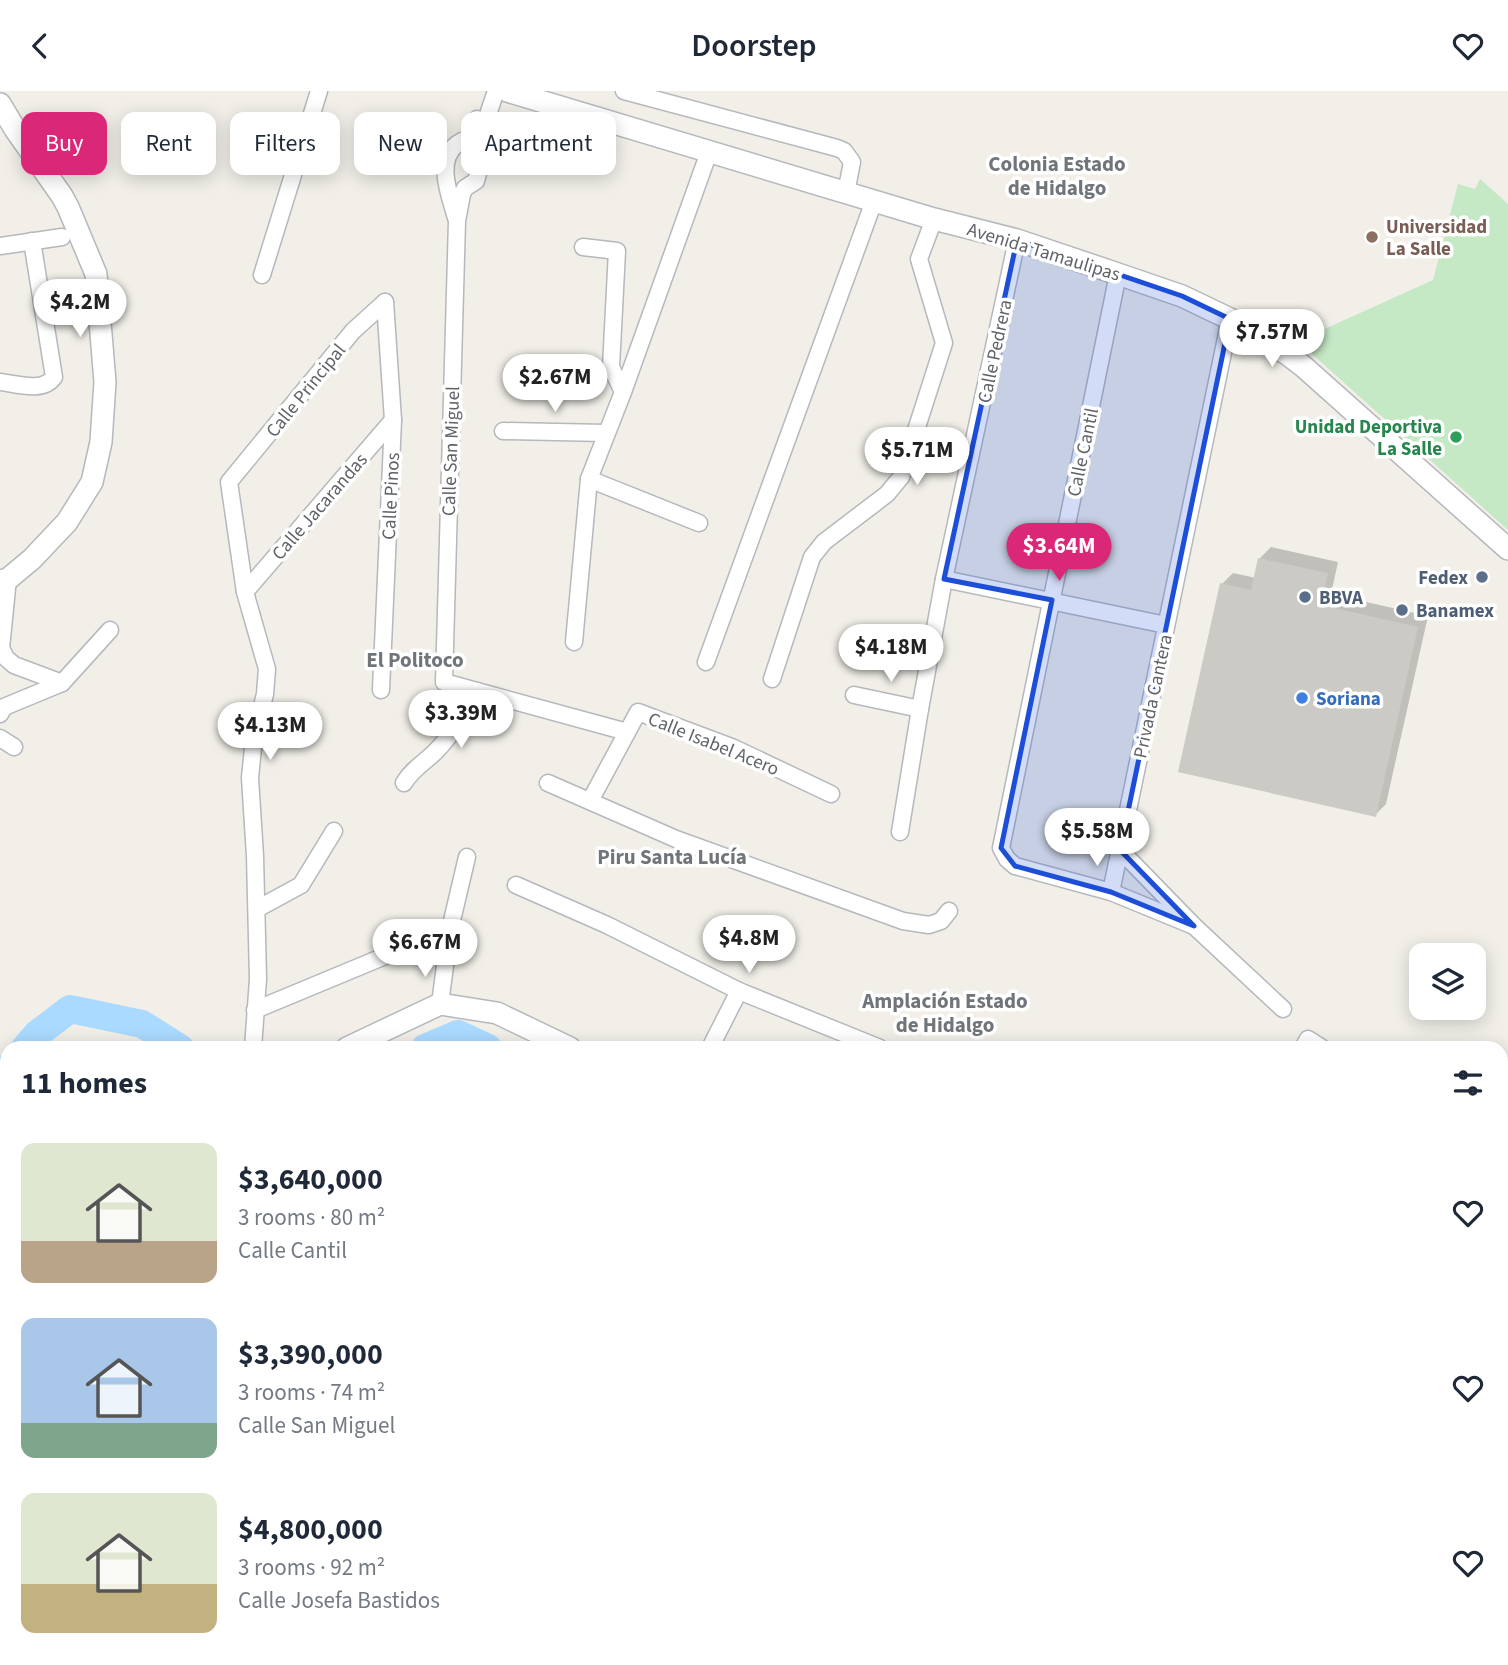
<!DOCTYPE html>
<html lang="en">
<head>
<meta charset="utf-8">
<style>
  body { margin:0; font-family:"Source Sans 3",sans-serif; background:#f6f6f7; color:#1f2937; height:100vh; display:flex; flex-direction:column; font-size:26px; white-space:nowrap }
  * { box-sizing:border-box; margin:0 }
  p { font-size:23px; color:#747a83 }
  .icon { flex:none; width:38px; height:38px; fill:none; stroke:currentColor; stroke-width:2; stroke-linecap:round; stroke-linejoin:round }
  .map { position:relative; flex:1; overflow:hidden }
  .panel { position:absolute; left:0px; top:950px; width:1508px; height:625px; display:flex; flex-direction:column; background:#fff; border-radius:21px 21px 0 0; box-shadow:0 4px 18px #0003 }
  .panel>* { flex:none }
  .banner { position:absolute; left:21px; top:21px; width:700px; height:63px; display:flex; gap:14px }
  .tools { position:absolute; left:1409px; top:852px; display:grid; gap:14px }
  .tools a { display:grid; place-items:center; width:77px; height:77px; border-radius:14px; background:#fff; box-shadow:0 4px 18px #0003; font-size:35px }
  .price { position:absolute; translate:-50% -60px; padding:0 16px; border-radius:24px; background:#fff; color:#222; font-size:23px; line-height:46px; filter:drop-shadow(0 2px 4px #0008) }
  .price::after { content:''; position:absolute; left:50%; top:42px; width:21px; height:16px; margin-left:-10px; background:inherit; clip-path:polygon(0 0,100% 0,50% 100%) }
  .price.current { background:#db2777; color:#fff }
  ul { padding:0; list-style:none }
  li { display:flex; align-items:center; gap:21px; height:175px; padding:0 21px }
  li span { display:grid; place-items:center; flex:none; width:196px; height:140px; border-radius:14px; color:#555 }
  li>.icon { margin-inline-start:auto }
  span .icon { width:84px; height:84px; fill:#fffc; stroke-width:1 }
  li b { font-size:30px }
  h2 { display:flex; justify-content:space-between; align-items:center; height:84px; padding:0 21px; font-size:30px }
  .chip { padding:0 24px; border-radius:14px; background:#fff; box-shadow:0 4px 18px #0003; font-size:24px; line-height:63px }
  .chip.current { background:#db2777; color:#fff }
  header { display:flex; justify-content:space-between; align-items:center; height:91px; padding:0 21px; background:#fff; font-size:32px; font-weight:600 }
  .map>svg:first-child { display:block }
  .green { fill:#c5e8c5 }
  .shadow { fill:#0003 }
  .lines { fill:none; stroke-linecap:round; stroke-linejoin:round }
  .stream { stroke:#aadaff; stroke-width:4.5 }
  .river { stroke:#aadaff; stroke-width:28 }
  .building { fill:#cccac5 }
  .minor-casing { stroke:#b5b8bc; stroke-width:19 }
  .tertiary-casing { stroke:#b5b8bc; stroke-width:24 }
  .minor { stroke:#fff; stroke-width:16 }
  .tertiary { stroke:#fff; stroke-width:21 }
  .marked { fill:#1d4ed8; fill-opacity:0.2; stroke:#1d4ed8; stroke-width:5; stroke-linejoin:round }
  .education-dot { fill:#8d6e63; stroke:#fff; stroke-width:2.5 }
  .leisure-dot { fill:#2e9e5b; stroke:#fff; stroke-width:2.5 }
  .service-dot { fill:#5c6f8a; stroke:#fff; stroke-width:2.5 }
  .shop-dot { fill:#3f7fe0; stroke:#fff; stroke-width:2.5 }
  .labels { text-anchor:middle; stroke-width:7; stroke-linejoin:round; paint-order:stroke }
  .education-label { font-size:19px; font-weight:bold; fill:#785e54; stroke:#fff; text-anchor:start }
  .street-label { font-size:19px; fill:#5f6368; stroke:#fff }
  .leisure-label { font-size:19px; font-weight:bold; fill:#27864d; stroke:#fff; text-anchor:end }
  .service-label { font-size:19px; font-weight:bold; fill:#4e5e75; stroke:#fff; text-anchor:start }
  .shop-label { font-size:19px; font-weight:bold; fill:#366cbe; stroke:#fff; text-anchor:start }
  .neighbourhood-label { font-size:21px; font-weight:bold; fill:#70757a; stroke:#fff }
</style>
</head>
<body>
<header><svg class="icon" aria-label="back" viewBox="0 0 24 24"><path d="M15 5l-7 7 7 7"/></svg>Doorstep<svg class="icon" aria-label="heart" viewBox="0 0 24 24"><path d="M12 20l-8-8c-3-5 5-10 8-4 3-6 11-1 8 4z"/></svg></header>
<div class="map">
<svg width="1508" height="1574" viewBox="0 0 1508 1574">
  <rect width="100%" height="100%" fill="#f1efe8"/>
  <path class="green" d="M1480,88L1508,113V439L1301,253L1307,246L1433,189L1458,93L1475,98Z"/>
  <path class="shadow" d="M1271,456L1338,471L1331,503L1428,525L1386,713L1375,724L1222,493L1233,482L1256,487L1260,467Z"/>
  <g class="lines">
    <path class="stream" d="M899,1574L912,1568"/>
    <g class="river">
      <path d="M25,957L37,943L70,918L142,933L180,957"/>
      <path d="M425,957L458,943L488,957"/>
      <path d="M0,984L7,977"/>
      <path d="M1502,1544L1508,1541"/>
    </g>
  </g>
  <path class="building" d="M1258,467L1328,482L1321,514L1418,536L1376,726L1178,681L1220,492L1251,499Z"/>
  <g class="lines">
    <defs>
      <g id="minor">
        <path d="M496,0L479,50L481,59L480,75L476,90L465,97L462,103L457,130L444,591L627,641"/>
        <path d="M624,0L837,57L844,60L852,71L846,102"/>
        <path d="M456,127C450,105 435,70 457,53C461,50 467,48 472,45L477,28"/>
        <path d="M0,155L62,146"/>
        <path d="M583,156L617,160L611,276L623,301"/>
        <path d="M1118,183L1001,757L1007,768L1015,775L1111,801L1194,835"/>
        <path d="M262,184L319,0"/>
        <path d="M0,291C17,293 43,302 54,286L32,150"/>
        <path d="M503,340L606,342"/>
        <path d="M589,388L699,432"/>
        <path d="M8,488L1,557L6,567L14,574L62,592"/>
        <path d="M944,488L1166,534"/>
        <path d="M245,501L393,329"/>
        <path d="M574,551L589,388L623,301L709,61"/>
        <path d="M706,571L874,110"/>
        <path d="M772,588L812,466L824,451L887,403L901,386L944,252L919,168L934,128"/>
        <path d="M381,599L393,329L385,211"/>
        <path d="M854,604L920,618"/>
        <path d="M0,623L4,616L62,592L110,539"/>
        <path d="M0,647L14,656"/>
        <path d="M404,692C412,678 424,672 435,661C453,643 465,622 477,600"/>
        <path d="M548,692L676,748L903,830L929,834L941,830L949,820"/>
        <path d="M590,710L638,621L734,657L831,703"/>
        <path d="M900,741L920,618L944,488L1017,149"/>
        <path d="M1120,759L1194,835L1283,918"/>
        <path d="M516,794L607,834L739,900L880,957"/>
        <path d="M1111,801L1230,228"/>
        <path d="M257,818L301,794L334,740"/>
        <path d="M440,913L446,867"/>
        <path d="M255,919L450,838L467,766"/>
        <path d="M253,957L258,888L255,765L250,687L254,647L265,603L267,578L245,501L229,391L353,240L385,211"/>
        <path d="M710,957L739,900"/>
        <path d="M1303,957L1308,948L1322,957"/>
        <path d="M1502,1093L1508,1096"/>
        <path d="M0,1141H7"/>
        <path d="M1502,1195L1508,1199"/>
        <path d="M0,1233L7,1231"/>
        <path d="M1502,1291L1508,1296"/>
        <path d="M0,1358L7,1356"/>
        <path d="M1502,1397L1508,1401"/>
        <path d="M60,1568L97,1574"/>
        <path d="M113,1568L116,1574"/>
        <path d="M489,1568L502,1574"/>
        <path d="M1067,1568L1071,1574"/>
        <path d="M148,1574L152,1568"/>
        <path d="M271,1574L273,1568"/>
        <path d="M397,1574L400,1568"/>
        <path d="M516,1574L519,1568"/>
        <path d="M641,1574L644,1568"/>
        <path d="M765,1574L768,1568"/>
      </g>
      <g id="tertiary">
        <path d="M507,0L934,128L1017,149L1118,183L1182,205L1230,228L1287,263L1304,276L1508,458"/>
        <path d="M0,13L15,38L62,105L68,116L96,183L105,291L101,351L92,391L67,431L32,468L8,488L0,490"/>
        <path d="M347,957L440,913L497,922L570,957"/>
        <path d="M0,1093L7,1091"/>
        <path d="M0,1530L7,1545"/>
        <path d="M17,1568L20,1574"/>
        <path d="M1221,1568L1228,1574"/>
      </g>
    </defs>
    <use href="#minor" class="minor-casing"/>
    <use href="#tertiary" class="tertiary-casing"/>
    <use href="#minor" class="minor"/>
    <use href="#tertiary" class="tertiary"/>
  </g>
  <path class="marked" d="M1017,149L1182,205L1230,228L1120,759L1194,835L1111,801L1015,775L1001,757L1052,509L944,488Z"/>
  <circle class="education-dot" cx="1372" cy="146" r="7"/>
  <circle class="leisure-dot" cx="1456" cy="346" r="7"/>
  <g class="service-dot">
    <circle cx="1482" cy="486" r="7"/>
    <circle cx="1305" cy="506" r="7"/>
    <circle cx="1402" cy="519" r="7"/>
  </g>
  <circle class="shop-dot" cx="1302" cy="607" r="7"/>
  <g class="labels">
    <g class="education-label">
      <text x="1386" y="142">Universidad<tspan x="1386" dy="22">La Salle</tspan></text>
    </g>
    <g class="street-label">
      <text transform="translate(1044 160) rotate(17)" y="7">Avenida Tamaulipas</text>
      <text transform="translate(994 260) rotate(-78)" y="7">Calle Pedrera</text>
      <text transform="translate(305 299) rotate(-51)" y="7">Calle Principal</text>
      <text transform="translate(450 360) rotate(-88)" y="7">Calle San Miguel</text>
      <text transform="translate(1082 361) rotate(-78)" y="7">Calle Cantil</text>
      <text transform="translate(390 405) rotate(-87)" y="7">Calle Pinos</text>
      <text transform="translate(319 415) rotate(-49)" y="7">Calle Jacarandas</text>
      <text transform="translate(1152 605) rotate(-78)" y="7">Privada Cantera</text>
      <text transform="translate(714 652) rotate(22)" y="7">Calle Isabel Acero</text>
    </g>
    <g class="leisure-label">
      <text x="1442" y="342">Unidad Deportiva<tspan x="1442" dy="22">La Salle</tspan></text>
    </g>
    <g class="service-label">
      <text x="1468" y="493" text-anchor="end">Fedex</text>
      <text x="1319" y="513">BBVA</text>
      <text x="1416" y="526">Banamex</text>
    </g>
    <g class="shop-label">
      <text x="1316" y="614">Soriana</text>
    </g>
    <g class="neighbourhood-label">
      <text x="1057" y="80">Colonia Estado<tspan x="1057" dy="24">de Hidalgo</tspan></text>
      <text x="415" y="576">El Politoco</text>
      <text x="672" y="773">Piru Santa Lucía</text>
      <text x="945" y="917">Amplación Estado<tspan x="945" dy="24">de Hidalgo</tspan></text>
    </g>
  </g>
</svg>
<div class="tools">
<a><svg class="icon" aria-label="layers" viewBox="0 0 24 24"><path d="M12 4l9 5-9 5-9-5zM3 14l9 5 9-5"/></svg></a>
</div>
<b class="price" style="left:80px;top:248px">$4.2M</b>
<b class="price" style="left:1272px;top:278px">$7.57M</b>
<b class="price" style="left:555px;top:323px">$2.67M</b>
<b class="price" style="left:917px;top:396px">$5.71M</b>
<b class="price current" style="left:1059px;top:492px">$3.64M</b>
<b class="price" style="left:891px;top:593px">$4.18M</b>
<b class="price" style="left:461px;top:659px">$3.39M</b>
<b class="price" style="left:270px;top:671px">$4.13M</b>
<b class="price" style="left:1097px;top:777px">$5.58M</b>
<b class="price" style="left:749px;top:884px">$4.8M</b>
<b class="price" style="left:425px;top:888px">$6.67M</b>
<div class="banner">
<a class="chip current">Buy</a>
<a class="chip">Rent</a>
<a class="chip">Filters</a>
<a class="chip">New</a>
<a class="chip">Apartment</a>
</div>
<section class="panel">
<h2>11 homes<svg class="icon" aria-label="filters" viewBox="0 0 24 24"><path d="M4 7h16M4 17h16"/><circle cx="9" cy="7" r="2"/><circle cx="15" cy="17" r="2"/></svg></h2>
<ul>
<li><span style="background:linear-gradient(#dfe7d0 70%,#b9a48a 0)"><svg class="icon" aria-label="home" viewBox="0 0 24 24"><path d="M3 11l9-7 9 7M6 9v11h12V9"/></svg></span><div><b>$3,640,000</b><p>3 rooms · 80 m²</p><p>Calle Cantil</p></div><svg class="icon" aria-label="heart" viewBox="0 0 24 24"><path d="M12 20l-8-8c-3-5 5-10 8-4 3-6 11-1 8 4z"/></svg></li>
<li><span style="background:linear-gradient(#a9c7e8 75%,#7fa58c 0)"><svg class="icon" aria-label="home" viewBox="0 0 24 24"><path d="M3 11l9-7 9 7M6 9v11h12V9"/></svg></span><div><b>$3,390,000</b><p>3 rooms · 74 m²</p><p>Calle San Miguel</p></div><svg class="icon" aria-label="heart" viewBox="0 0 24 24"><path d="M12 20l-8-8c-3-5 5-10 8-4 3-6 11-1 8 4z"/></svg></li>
<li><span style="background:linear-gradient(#dfe7d0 65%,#c2b280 0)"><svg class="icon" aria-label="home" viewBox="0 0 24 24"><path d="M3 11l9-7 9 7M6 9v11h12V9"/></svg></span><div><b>$4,800,000</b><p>3 rooms · 92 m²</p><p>Calle Josefa Bastidos</p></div><svg class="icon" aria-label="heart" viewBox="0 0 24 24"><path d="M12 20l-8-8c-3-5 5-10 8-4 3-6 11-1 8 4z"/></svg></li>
</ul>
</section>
</div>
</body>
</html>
